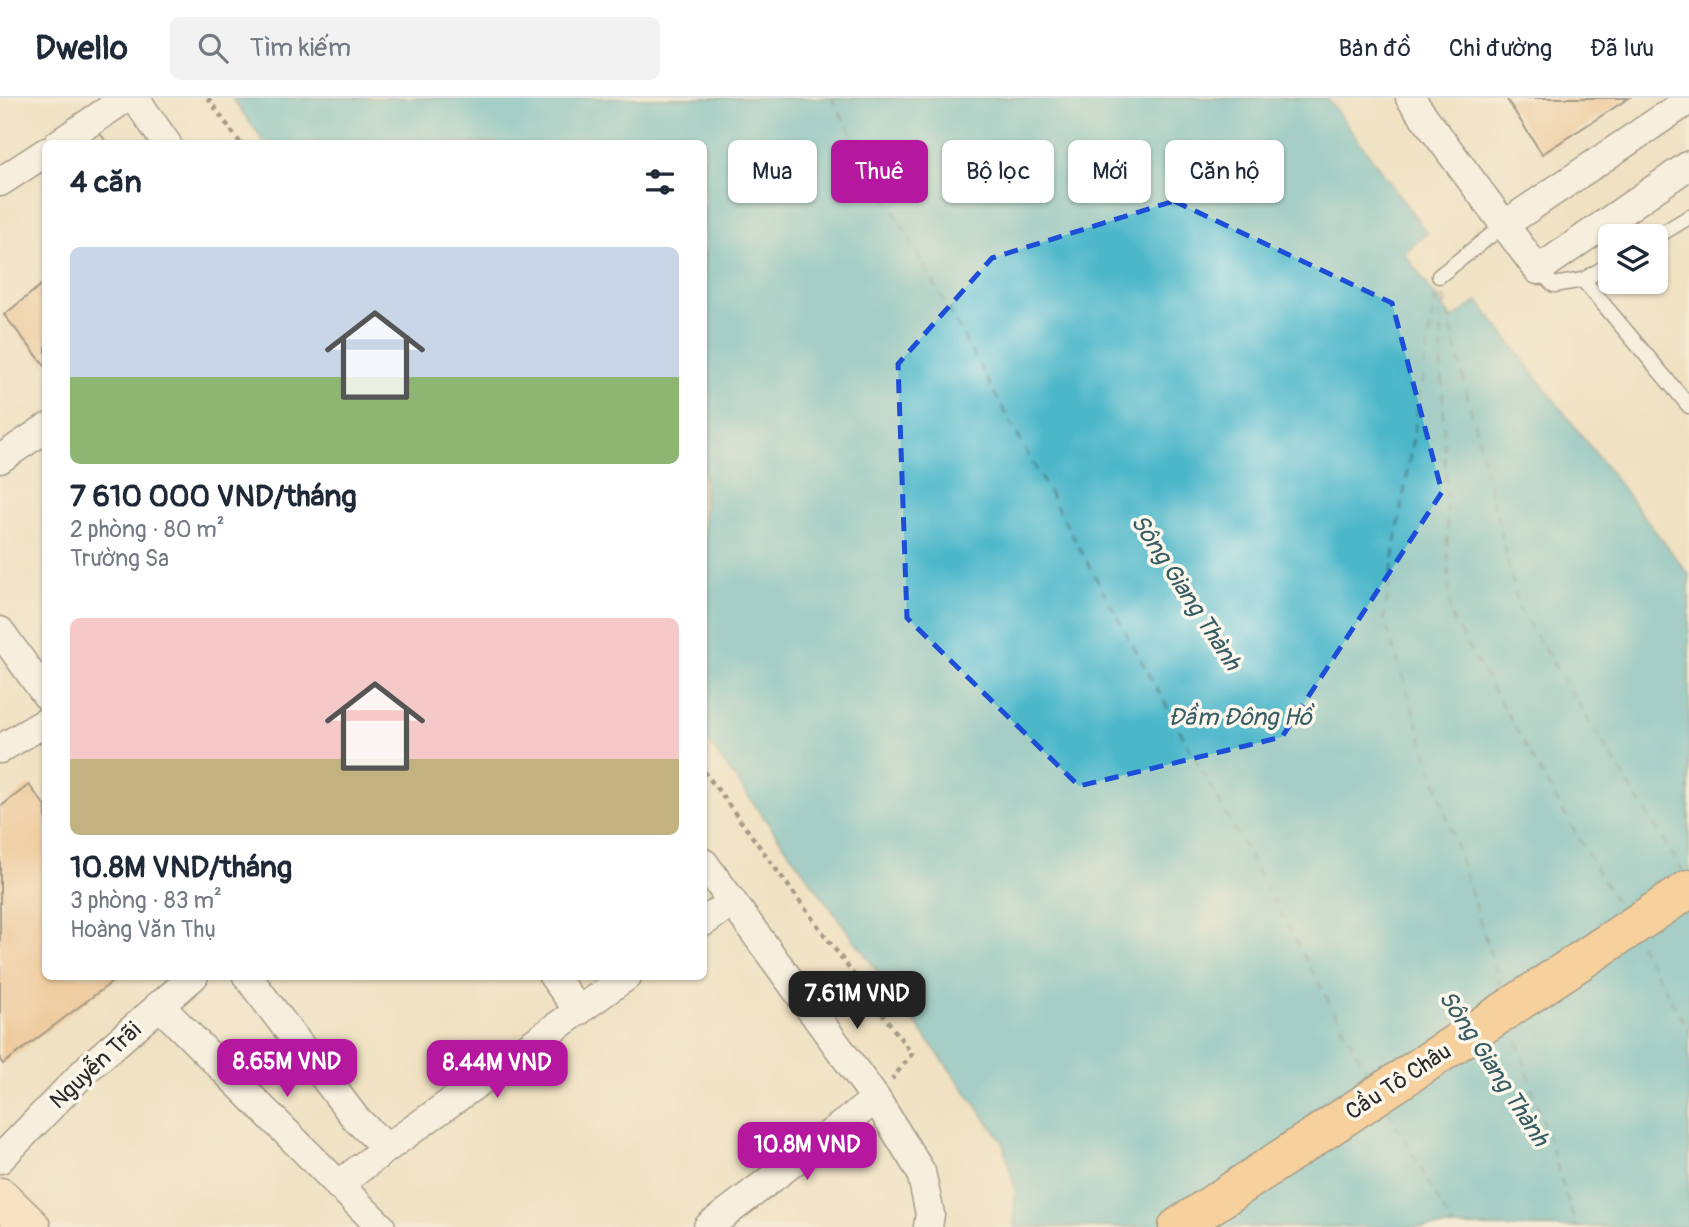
<!DOCTYPE html>
<html lang="vi">
<head>
<meta charset="utf-8">
<style>
  body { margin:0; font-family:Pangolin,sans-serif; background:#f2f2f3; color:#1f2937; height:100vh; display:flex; flex-direction:column; font-size:26px; white-space:nowrap }
  * { box-sizing:border-box; margin:0 }
  p { font-size:23px; color:#747a83 }
  .icon { flex:none; width:38px; height:38px; fill:none; stroke:currentColor; stroke-width:2; stroke-linecap:round; stroke-linejoin:round }
  .map { position:relative; flex:1; overflow:hidden }
  .drawer { position:absolute; left:42px; top:42px; width:665px; height:840px; display:flex; flex-direction:column; background:#fff; border-radius:10px; box-shadow:0 2px 5px #0004 }
  .drawer>* { flex:none }
  .hud { position:absolute; left:728px; top:42px; width:665px; height:63px; display:flex; gap:14px }
  .fabs { position:absolute; left:1598px; top:126px; display:grid; gap:14px }
  .fabs a { display:grid; place-items:center; width:70px; height:70px; border-radius:10px; background:#fff; box-shadow:0 2px 5px #0004; font-size:35px }
  .price { position:absolute; translate:-50% -60px; padding:0 16px; border-radius:14px; background:#b5179e; color:#fff; font-size:23px; line-height:46px; filter:drop-shadow(0 2px 4px #0008) }
  .price::after { content:''; position:absolute; left:50%; top:42px; width:21px; height:16px; margin-left:-10px; background:inherit; clip-path:polygon(0 0,100% 0,50% 100%) }
  .price.selected { background:#222; color:#fff }
  ul { padding:0; list-style:none }
  li { display:grid; align-content:center; gap:14px; height:371px; padding:0 28px }
  li span { display:grid; place-items:center; height:217px; border-radius:10px; color:#555 }
  li>.icon { margin-inline-start:auto }
  span .icon { width:126px; height:126px; fill:#fffc; stroke-width:1 }
  li b { font-size:30px }
  h2 { display:flex; justify-content:space-between; align-items:center; height:84px; padding:0 28px; font-size:30px }
  .pill { padding:0 24px; border-radius:10px; background:#fff; box-shadow:0 2px 5px #0004; font-size:24px; line-height:63px }
  .pill.selected { background:#b5179e; color:#fff }
  header { display:flex; align-items:center; gap:42px; box-sizing:border-box; height:98px; padding:0 35px; background:#fff; border-bottom:2px solid #e0e1e3 }
  header strong { font-size:33px }
  nav { display:flex; gap:38px; margin-inline-start:auto; font-size:24px }
  .search { width:490px; height:63px; background:#f2f2f3; display:flex; align-items:center; gap:18px; box-sizing:border-box; padding:0 24px; border-radius:10px; color:#747a83; font-size:26px }
  .map>svg:first-child { display:block }
  .water { fill:#4db7ca; stroke:#3c717a; stroke-width:2 }
  .lines { fill:none; stroke-linecap:round; stroke-linejoin:round }
  .ferry { stroke:#375c63; stroke-width:2; stroke-dasharray:9 7; stroke-linecap:butt }
  .building { fill:#eeb277 }
  .lane-casing { stroke:#494642; stroke-width:17 }
  .street-casing { stroke:#494642; stroke-width:31 }
  .secondary-casing { stroke:#494642; stroke-width:41 }
  .highway-casing { stroke:#494642; stroke-width:41 }
  .path { stroke:#494642; stroke-width:4.5; stroke-dasharray:5 5; stroke-linecap:butt }
  .lane { stroke:#fff; stroke-width:14 }
  .street { stroke:#fff; stroke-width:28 }
  .secondary { stroke:#ffe4c6; stroke-width:38 }
  .highway { stroke:#febc70; stroke-width:38 }
  .marked { fill:none; stroke:#1d4ed8; stroke-width:5; stroke-dasharray:14 9; stroke-linejoin:round }
  .labels { text-anchor:middle; stroke-width:7; stroke-linejoin:round; paint-order:stroke }
  .street-label { font-size:23px; fill:#2b2b2b; stroke:#fbf7ec }
  .water-label { font-size:24px; font-style:italic; fill:#375c63; stroke:#fbf7ec }
</style>
</head>
<body>
<header>
<strong>Dwello</strong>
<div class="search"><svg class="icon" aria-label="search" viewBox="0 0 24 24"><circle cx="10" cy="10" r="6"/><path d="M15 15l6 6"/></svg>Tìm kiếm</div>
<nav><a>Bản đồ</a><a>Chỉ đường</a><a>Đã lưu</a></nav>
</header>
<div class="map">
<svg width="1689" height="1129" viewBox="0 0 1689 1129">
  <rect width="100%" height="100%" fill="#fbf7ec"/>
  <filter id="ink" filterUnits="userSpaceOnUse"><feTurbulence type="fractalNoise" baseFrequency=".0143" numOctaves="2"/><feDisplacementMap in="SourceGraphic" scale="14" xChannelSelector="R" yChannelSelector="G"/><feConvolveMatrix kernelMatrix="1 2 1 2 8 2 1 2 1" color-interpolation-filters="sRGB"/></filter>
  <filter id="wash" filterUnits="userSpaceOnUse"><feTurbulence type="fractalNoise" baseFrequency=".00686" numOctaves="4" result="noise"/><feDisplacementMap in="SourceGraphic" scale="28" xChannelSelector="R" yChannelSelector="G"/><feGaussianBlur stdDeviation="1.57" result="paint"/><feColorMatrix in="noise" values="0 0 0 0 0 0 0 0 0 0 0 0 0 0 0 0 0 1.4 0 .05"/><feComposite in="paint" operator="in"/></filter>
  <g filter="url(#wash)">
    <rect width="100%" height="100%" fill="#f0e1c2"/>
    <path class="water" d="M232,0H1327L1427,135L1404,155L1452,221L1478,203L1689,477V1129H1014L1015,1092L1003,1044L704,638V46L265,45Z"/>
    <g class="lines">
      <g class="ferry">
        <path d="M832,0L1371,980"/>
        <path d="M1438,183L1384,520L1502,893"/>
        <path d="M1439,183L1450,517L1621,814"/>
        <path d="M1440,183L1519,511L1684,775"/>
        <path d="M1639,846L1689,933"/>
        <path d="M1513,928L1576,1129"/>
        <path d="M1389,1013L1453,1129"/>
      </g>
    </g>
    <g id="blocks">
      <g class="building">
        <path d="M1506,0H1629L1542,56Z"/>
        <path d="M98,33L108,46H83Z"/>
        <path d="M46,183V269L4,217Z"/>
        <path d="M29,687L46,709V878H120L3,966L0,962V709Z"/>
      </g>
    </g>
  </g>
  <g filter="url(#ink)">
    <use href="#blocks" fill-opacity="0" stroke="#494642" stroke-width="2"/>
    <g class="lines">
      <defs>
        <g id="lane">
          <path d="M1656,139L1689,119"/>
          <path d="M1538,172L1554,187L1583,182L1610,166"/>
          <path d="M1439,178L1504,127"/>
          <path d="M1583,182L1689,308"/>
        </g>
        <g id="street">
          <path d="M135,0L167,46"/>
          <path d="M1410,0L1538,172L1689,67"/>
          <path d="M58,46L126,0"/>
          <path d="M0,84L46,54"/>
          <path d="M1504,127L1689,2"/>
          <path d="M0,361L46,330"/>
          <path d="M0,533L46,597"/>
          <path d="M0,651L46,624"/>
          <path d="M704,765L876,1001L921,1074L930,1116L928,1129"/>
          <path d="M704,824L732,804"/>
          <path d="M247,878L356,1021L387,1050"/>
          <path d="M553,878L579,913"/>
          <path d="M159,907L381,1129"/>
          <path d="M0,1061L89,969L194,878"/>
          <path d="M338,1087L387,1050L627,878"/>
          <path d="M708,1129L876,1001"/>
        </g>
        <path id="secondary" d="M0,1099L31,1129"/>
        <path id="highway" d="M1178,1129L1689,791"/>
      </defs>
      <use href="#lane" class="lane-casing"/>
      <use href="#street" class="street-casing"/>
      <use href="#secondary" class="secondary-casing"/>
      <use href="#highway" class="highway-casing"/>
      <g class="path">
        <path d="M208,0L241,46"/>
        <path d="M704,673L912,956L892,981"/>
      </g>
      <use href="#lane" class="lane"/>
      <use href="#street" class="street"/>
      <use href="#secondary" class="secondary"/>
      <use href="#highway" class="highway"/>
    </g>
  </g>
  <path d="M0 0H1689V1129H0ZM1174,103L1392,205L1442,394L1282,639L1079,688L907,520L898,266L992,160Z" fill="#f0e1c2" fill-opacity=".55" fill-rule="evenodd"/>
  <path class="marked" d="M1174,103L1392,205L1442,394L1282,639L1079,688L907,520L898,266L992,160Z"/>
  <g class="labels">
    <g class="street-label">
      <text transform="translate(95 967) rotate(-43)" y="8">Nguyễn Trãi</text>
      <text transform="translate(1398 983) rotate(-33)" y="8">Cầu Tô Châu</text>
    </g>
    <g class="water-label">
      <text transform="translate(1186 494) rotate(57)" y="8">Sông Giang Thành</text>
      <text x="1240" y="627">Đầm Đông Hồ</text>
      <text transform="translate(1494 970) rotate(57)" y="8">Sông Giang Thành</text>
    </g>
  </g>
</svg>
<div class="fabs">
<a><svg class="icon" aria-label="layers" viewBox="0 0 24 24"><path d="M12 4l9 5-9 5-9-5zM3 14l9 5 9-5"/></svg></a>
</div>
<b class="price selected" style="left:857px;top:933px">7.61M VND</b>
<b class="price" style="left:287px;top:1001px">8.65M VND</b>
<b class="price" style="left:497px;top:1002px">8.44M VND</b>
<b class="price" style="left:807px;top:1084px">10.8M VND</b>
<div class="hud">
<a class="pill">Mua</a>
<a class="pill selected">Thuê</a>
<a class="pill">Bộ lọc</a>
<a class="pill">Mới</a>
<a class="pill">Căn hộ</a>
</div>
<section class="drawer">
<h2>4 căn<svg class="icon" aria-label="filters" viewBox="0 0 24 24"><path d="M4 7h16M4 17h16"/><circle cx="9" cy="7" r="2"/><circle cx="15" cy="17" r="2"/></svg></h2>
<ul>
<li><span style="background:linear-gradient(#c9d6e8 60%,#8fb573 0)"><svg class="icon" aria-label="home" viewBox="0 0 24 24"><path d="M3 11l9-7 9 7M6 9v11h12V9"/></svg></span><div><b>7 610 000 VND/tháng</b><p>2 phòng · 80 m²</p><p>Trường Sa</p></div></li>
<li><span style="background:linear-gradient(#f6c9c9 65%,#c2b280 0)"><svg class="icon" aria-label="home" viewBox="0 0 24 24"><path d="M3 11l9-7 9 7M6 9v11h12V9"/></svg></span><div><b>10.8M VND/tháng</b><p>3 phòng · 83 m²</p><p>Hoàng Văn Thụ</p></div></li>
</ul>
</section>
</div>
</body>
</html>
